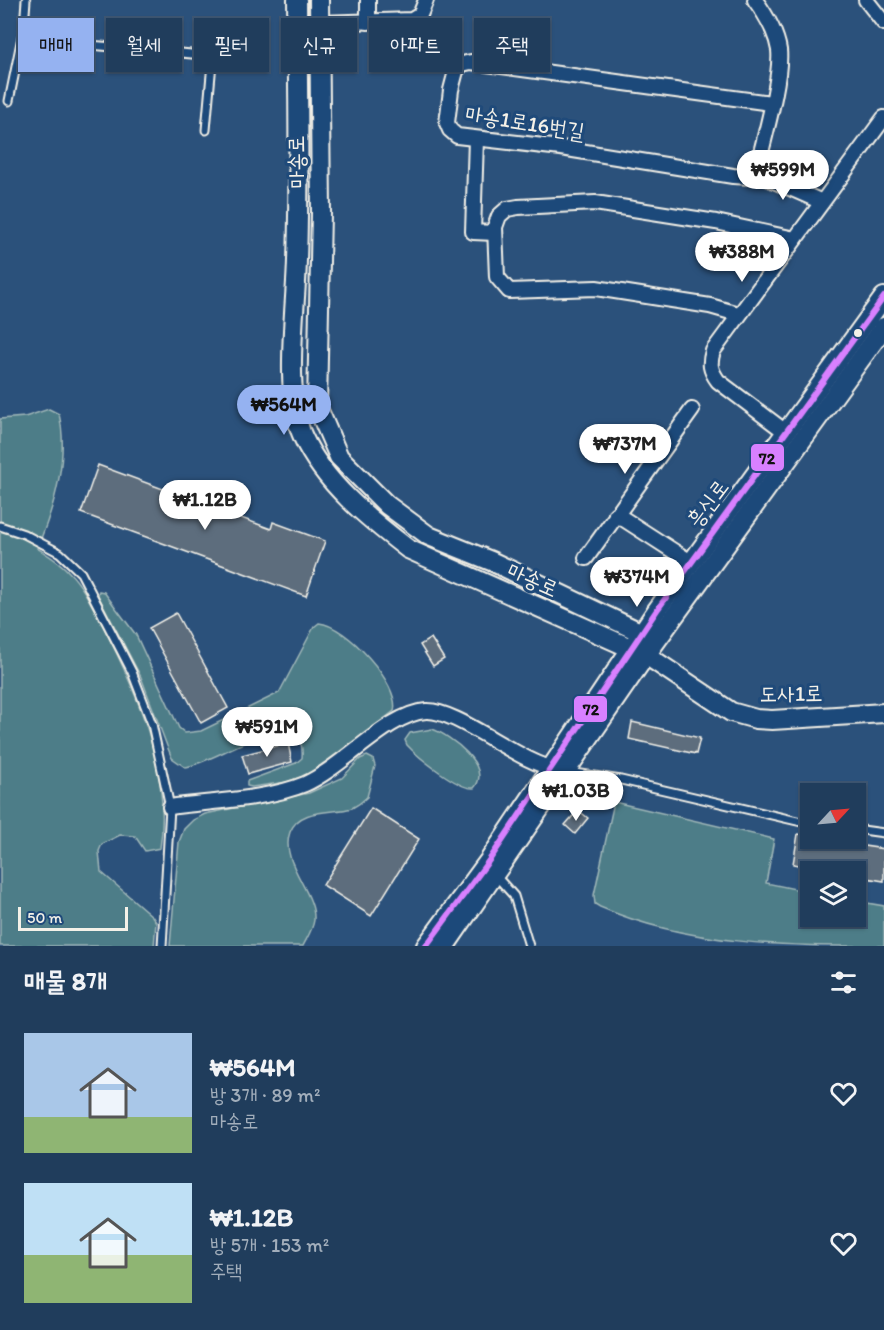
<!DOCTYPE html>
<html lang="ko">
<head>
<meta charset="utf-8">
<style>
  body { margin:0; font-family:Itim,"Poor Story",sans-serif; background:#284462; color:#f1f3f6; height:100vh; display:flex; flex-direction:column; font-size:22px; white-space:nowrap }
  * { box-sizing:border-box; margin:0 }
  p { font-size:20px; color:#a2aebb }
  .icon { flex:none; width:33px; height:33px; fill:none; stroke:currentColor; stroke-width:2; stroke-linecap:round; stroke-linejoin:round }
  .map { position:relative; height:946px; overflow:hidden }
  .details { display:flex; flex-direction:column; background:#203d5c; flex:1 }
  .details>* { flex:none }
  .hud { position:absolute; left:18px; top:18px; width:849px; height:54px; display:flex; gap:12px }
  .needle { width:39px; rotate:64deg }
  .controls { position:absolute; left:800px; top:783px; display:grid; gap:12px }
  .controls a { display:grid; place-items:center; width:66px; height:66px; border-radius:0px; background:#203d5c; box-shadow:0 2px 4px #0004,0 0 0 2px #3d5672; font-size:30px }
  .scale { position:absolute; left:18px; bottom:15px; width:110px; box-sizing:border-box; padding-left:6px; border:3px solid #f4f1e8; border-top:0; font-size:16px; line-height:21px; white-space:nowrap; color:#f4f1e8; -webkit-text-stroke:4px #1f4a7a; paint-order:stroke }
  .price { position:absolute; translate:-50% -51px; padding:0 14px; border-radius:21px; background:#fff; color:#222; font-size:20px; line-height:39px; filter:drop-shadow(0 2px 3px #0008) }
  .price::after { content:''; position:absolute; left:50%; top:36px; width:18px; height:14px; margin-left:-9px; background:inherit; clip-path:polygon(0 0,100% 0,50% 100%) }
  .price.on { background:#95b2f1; color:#111 }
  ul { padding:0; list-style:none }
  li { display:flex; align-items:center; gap:18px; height:150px; padding:0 24px }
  li span { display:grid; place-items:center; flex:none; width:168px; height:120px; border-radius:0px; color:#555 }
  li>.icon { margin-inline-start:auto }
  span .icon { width:72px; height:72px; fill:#fffc; stroke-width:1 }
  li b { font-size:26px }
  h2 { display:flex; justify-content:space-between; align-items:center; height:72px; padding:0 24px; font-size:26px }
  .chip { padding:0 21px; border-radius:0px; background:#203d5c; box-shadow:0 2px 4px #0004,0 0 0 2px #3d5672; font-size:21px; line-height:54px }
  .chip.on { background:#95b2f1; color:#111 }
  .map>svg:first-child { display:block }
  .green { fill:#4d7d88; stroke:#a0b7b8; stroke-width:1.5 }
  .building { fill:#5d6d7d; stroke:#f4f1e8; stroke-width:1.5 }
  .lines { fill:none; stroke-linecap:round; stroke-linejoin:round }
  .lane-casing { stroke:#f4f1e8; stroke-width:11 }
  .street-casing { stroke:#f4f1e8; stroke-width:18 }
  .secondary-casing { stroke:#f4f1e8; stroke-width:22 }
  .lane { stroke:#1f4a7a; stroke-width:7 }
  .street { stroke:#1f4a7a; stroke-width:14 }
  .secondary { stroke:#1f4a7a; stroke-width:18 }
  .bus-1-casing { stroke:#1f4a7a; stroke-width:10 }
  .bus-1 { stroke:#d880ff; stroke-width:6 }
  .bus-dot { fill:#f4f1e8; stroke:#1f4a7a; stroke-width:2 }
  .labels { text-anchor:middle; stroke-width:6; stroke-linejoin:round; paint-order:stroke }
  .street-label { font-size:22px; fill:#f4f1e8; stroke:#1f4a7a }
  .line-badge { stroke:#1f4a7a; stroke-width:2 }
  .pale-badge-label { font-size:16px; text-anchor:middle; font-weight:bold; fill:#111 }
</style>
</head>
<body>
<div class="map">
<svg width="884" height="946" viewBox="0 0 884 946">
  <rect width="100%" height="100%" fill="#2b517b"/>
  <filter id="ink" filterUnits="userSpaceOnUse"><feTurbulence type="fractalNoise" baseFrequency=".0167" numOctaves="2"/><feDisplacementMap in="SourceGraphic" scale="12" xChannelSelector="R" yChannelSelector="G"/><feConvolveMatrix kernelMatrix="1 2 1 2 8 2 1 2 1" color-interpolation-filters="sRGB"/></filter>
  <g filter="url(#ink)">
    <g class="green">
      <path d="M49,409L59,414C69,457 54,508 37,548C48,555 60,562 69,572C84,587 93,608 103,626C137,692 172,773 160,848L145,851L135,836L120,835L102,844L99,851L101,872L152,916L156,922L154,946H0V419L25,417Z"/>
      <path d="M99,591L104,592L136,635L179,728L185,733L201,731L279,693L314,627L319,623C346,625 401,685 394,711L316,771L287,782L252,787L247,786V781L296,763L302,758C307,695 213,765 185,767L172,758L167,746L141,677L98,595Z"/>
      <path d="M432,729C450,735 493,767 474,788C459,790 418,757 407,745L405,740L410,733Z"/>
      <path d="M367,756L373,759L375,766L367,797C363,801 358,805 352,808C333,814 300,807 290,832C279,862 316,892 314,920C313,929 307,938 303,946H170L179,842L184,829L193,820L205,814L309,793L342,778L360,759Z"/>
      <path d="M614,802L774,839L766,883L810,892V916H855V901L884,906V946C787,946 690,946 600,907L595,904L594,895Z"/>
    </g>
    <g class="building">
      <path d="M98,465L271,529L273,522L325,541L306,596L81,513Z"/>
      <path d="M176,613L228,708L201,723L149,628Z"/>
      <path d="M431,638L444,659L433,666L420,645Z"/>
      <path d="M632,722L700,738L696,754L629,739Z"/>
      <path d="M288,743L292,762L248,774L242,755Z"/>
      <path d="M371,808L419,839L371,916L323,885Z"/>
      <path d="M578,810L588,818L575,834L565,825Z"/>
      <path d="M798,834L810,836V838L884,849V881L855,876V872H831L793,864Z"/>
    </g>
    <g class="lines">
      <defs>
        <g id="lane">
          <path d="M22,39L203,55L212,63L206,130"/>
          <path d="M9,101L24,27L26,0"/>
          <path d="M0,526L24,534L60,553L81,573L132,672L152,724L170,807L162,946"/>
          <path d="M568,772L621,780L810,824"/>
          <path d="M855,829L884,833"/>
          <path d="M496,876L514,896L529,946"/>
        </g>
        <g id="street">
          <path d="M368,0V22"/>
          <path d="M755,0C766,15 776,31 779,50C782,78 763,142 756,173L751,177L733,176L561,148L457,136L450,130L447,123L451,90L456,71L462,64L471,62L771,103"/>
          <path d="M866,0L884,23"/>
          <path d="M319,23L412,20L420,15L426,0"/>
          <path d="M476,139L473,232L495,233"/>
          <path d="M756,173L822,202"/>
          <path d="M738,314L710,306L596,288L509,291L497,277L495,227L499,216L507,209L518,207L595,203L716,222L795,239"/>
          <path d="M787,433L718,381C710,370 709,364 713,351L884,118"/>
          <path d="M616,514L692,563"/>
          <path d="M586,558L692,410"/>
          <path d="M170,807C212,801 266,800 305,784C342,768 389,713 426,711C457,709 520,764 559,770"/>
        </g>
        <g id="secondary">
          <path d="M297,0C298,87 300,173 297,260C296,308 283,394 303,437C324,483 369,519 408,549L646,655L731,712L756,719L772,720L884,713"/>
          <path d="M319,0L321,213L317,406L339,457L387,505L429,536L491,561L642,633L646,655"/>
          <path d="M426,946L490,859L657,610L884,297"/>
          <path d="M445,946L646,655L884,327"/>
        </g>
      </defs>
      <use href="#lane" class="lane-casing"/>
      <use href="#street" class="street-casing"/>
      <use href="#secondary" class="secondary-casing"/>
      <use href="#lane" class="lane"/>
      <use href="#street" class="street"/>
      <use href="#secondary" class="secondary"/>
      <defs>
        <path id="bus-1" d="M426,946L490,859L657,610L884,297"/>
      </defs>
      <use href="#bus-1" class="bus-1-casing"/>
      <use href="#bus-1" class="bus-1"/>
    </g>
  </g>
  <circle class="bus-dot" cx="858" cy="333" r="5"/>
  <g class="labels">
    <g class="street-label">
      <text transform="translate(525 122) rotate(9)" y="8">마송1로16번길</text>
      <text transform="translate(296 162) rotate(-91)" y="8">마송로</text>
      <text transform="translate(707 503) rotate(-53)" y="8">흥신로</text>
      <text transform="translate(533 579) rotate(24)" y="8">마송로</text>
      <text transform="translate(791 693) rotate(-1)" y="8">도사1로</text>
    </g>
  </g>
  <g class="line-badge">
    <rect x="750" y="443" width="35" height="29" rx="6" fill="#d880ff"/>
    <rect x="573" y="695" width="35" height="28" rx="6" fill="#d880ff"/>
  </g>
  <g class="pale-badge-label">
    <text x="767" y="464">72</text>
    <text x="591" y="715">72</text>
  </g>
</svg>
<div class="controls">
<a><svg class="needle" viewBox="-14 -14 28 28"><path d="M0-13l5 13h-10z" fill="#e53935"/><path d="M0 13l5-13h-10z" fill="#a2aebb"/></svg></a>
<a><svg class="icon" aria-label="layers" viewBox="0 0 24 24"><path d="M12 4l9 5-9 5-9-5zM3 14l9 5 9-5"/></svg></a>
</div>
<div class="scale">50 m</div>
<b class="price" style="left:783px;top:201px">₩599M</b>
<b class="price" style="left:742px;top:283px">₩388M</b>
<b class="price on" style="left:284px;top:436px">₩564M</b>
<b class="price" style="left:625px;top:475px">₩737M</b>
<b class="price" style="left:205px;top:531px">₩1.12B</b>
<b class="price" style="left:637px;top:608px">₩374M</b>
<b class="price" style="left:267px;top:758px">₩591M</b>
<b class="price" style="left:576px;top:822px">₩1.03B</b>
<div class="hud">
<a class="chip on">매매</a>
<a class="chip">월세</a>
<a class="chip">필터</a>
<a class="chip">신규</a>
<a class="chip">아파트</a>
<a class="chip">주택</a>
</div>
</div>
<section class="details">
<h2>매물 8개<svg class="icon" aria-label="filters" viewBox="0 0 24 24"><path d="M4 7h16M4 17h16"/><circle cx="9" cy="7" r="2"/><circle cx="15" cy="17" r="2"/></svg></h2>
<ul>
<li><span style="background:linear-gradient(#a9c7e8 70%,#8fb573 0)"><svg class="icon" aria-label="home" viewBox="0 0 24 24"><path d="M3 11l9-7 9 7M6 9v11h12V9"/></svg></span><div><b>₩564M</b><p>방 3개 · 89 m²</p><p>마송로</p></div><svg class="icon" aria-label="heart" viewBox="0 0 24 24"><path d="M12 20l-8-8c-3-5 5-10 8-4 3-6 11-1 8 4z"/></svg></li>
<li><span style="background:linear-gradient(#bfe0f5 60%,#8fb573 0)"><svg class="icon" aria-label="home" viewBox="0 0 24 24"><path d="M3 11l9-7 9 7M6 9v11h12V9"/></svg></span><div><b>₩1.12B</b><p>방 5개 · 153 m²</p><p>주택</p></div><svg class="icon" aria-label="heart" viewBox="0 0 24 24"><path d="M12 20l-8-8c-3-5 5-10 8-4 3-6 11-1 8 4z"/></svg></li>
</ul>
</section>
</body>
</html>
